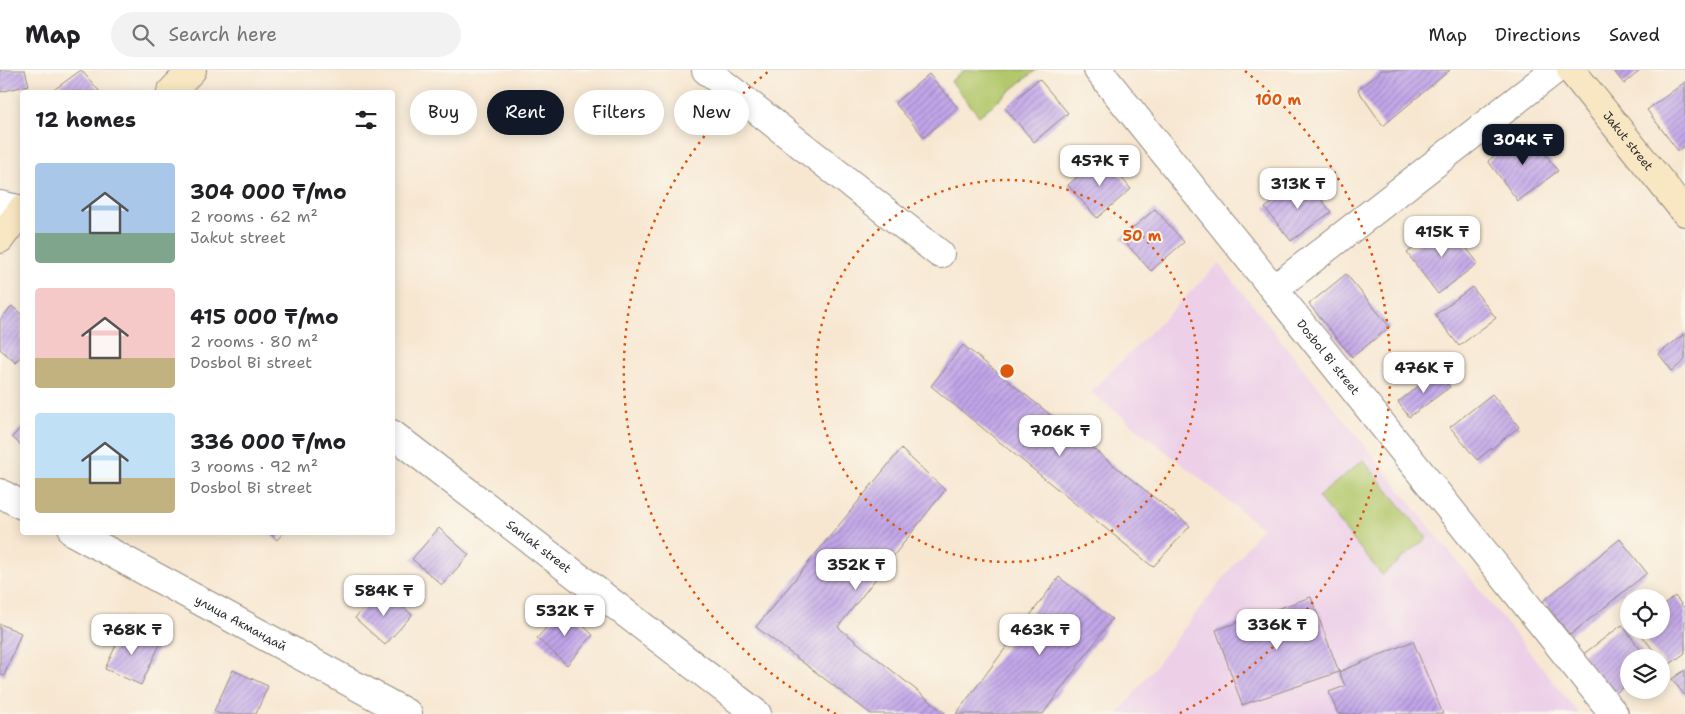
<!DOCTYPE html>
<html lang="en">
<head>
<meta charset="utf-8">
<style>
  body { margin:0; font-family:"Shantell Sans",sans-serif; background:#f2f2f2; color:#202124; height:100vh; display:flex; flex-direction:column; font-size:19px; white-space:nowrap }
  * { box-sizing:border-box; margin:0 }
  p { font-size:16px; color:#757577 }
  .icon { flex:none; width:28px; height:28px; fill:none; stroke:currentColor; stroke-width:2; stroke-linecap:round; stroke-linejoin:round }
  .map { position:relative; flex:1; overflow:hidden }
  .side { position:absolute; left:20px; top:20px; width:375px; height:445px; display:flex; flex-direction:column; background:#fff; border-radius:5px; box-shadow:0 2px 12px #0003 }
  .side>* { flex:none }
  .banner { position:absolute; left:410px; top:20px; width:475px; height:45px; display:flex; gap:10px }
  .buttons { position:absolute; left:1620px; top:519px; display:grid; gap:10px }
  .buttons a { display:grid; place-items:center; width:50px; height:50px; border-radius:50%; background:#fff; box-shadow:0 2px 12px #0003; font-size:25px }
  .price { position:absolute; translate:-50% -42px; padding:0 11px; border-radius:10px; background:#fff; color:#222; font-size:16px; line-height:32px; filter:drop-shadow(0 1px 2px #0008) }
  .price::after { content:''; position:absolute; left:50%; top:30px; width:15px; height:11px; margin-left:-8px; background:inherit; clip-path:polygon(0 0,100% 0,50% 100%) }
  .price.selected { background:#111827; color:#fff }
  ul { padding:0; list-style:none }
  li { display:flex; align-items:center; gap:15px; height:125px; padding:0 15px }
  li span { display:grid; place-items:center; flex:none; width:140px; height:100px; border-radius:5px; color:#555 }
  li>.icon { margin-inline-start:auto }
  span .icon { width:60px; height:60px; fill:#fffc; stroke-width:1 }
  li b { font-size:21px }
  h2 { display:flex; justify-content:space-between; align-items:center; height:60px; padding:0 15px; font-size:21px }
  .pill { padding:0 18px; border-radius:22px; background:#fff; box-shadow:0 2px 12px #0003; font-size:18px; line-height:45px }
  .pill.selected { background:#111827; color:#fff }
  header { display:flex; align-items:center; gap:30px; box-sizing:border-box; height:70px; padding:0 25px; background:#fff; border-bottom:1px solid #e0e0e0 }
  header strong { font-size:24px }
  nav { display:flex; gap:28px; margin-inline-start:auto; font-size:18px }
  .search { width:350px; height:45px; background:#f2f2f2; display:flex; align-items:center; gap:12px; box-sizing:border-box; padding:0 18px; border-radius:28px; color:#757577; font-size:19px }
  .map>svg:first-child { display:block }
  .built { fill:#edd0e8 }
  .grass { fill:#b3c86c; stroke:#6f7a4c }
  .building { fill:url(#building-hatch) }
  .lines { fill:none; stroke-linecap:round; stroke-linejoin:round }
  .street-casing { stroke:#91897e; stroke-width:30 }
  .secondary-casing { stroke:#91897e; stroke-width:30 }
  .street { stroke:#fff; stroke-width:28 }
  .secondary { stroke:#f9e7c3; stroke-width:28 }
  .ring { fill:none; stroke:#df570e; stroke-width:2.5; stroke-dasharray:2.5 5 }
  .labels { text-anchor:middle; stroke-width:4; stroke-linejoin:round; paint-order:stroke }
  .street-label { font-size:12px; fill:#2b2b2b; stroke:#fbf7ec }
  .centre { fill:#df570e; stroke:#fbf7ec; stroke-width:2.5 }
  .ring-label { font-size:15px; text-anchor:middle; font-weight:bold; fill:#df570e; stroke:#fbf7ec; stroke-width:4; stroke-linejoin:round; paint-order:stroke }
</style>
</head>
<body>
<header>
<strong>Map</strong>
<div class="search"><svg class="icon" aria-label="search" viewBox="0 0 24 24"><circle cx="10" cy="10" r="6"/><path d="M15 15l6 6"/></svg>Search here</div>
<nav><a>Map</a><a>Directions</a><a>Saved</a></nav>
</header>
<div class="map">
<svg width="1685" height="644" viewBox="0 0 1685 644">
  <defs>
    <pattern id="building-hatch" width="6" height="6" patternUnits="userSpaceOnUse" patternTransform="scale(1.25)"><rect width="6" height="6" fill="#c1a5e9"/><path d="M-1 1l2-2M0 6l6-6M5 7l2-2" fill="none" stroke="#9d87bd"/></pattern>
  </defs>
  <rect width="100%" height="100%" fill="#fbf7ec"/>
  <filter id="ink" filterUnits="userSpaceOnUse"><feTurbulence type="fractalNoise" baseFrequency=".02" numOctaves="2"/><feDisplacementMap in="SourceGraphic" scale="10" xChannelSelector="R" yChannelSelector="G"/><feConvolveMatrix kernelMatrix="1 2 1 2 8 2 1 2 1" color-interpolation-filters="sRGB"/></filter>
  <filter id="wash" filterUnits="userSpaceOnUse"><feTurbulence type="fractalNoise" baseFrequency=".0096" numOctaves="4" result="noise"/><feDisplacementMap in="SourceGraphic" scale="20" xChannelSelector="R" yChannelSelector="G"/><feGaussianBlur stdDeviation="1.12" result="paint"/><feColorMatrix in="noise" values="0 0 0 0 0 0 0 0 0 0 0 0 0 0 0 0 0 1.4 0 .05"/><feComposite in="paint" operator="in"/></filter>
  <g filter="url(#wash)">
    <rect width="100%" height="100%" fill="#f7e7d1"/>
    <path class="built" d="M1219,193L1579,644H1118L1262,458L1091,322Z"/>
    <g class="grass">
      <path d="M965,0H1036L979,46L951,11Z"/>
      <path d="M1363,390L1427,468L1382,505L1318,427Z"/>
    </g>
    <g id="blocks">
      <g class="building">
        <path d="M0,0H25L29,15L0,22Z"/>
        <path d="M81,0L100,22H51Z"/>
        <path d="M1382,0H1450L1383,56L1358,20Z"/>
        <path d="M1613,0H1641L1624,14Z"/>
        <path d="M929,4L958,38L924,67L895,33Z"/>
        <path d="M1039,9L1068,43L1034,72L1005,38Z"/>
        <path d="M1685,12V75L1678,81L1647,40Z"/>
        <path d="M1527,60L1558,101L1518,131L1488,91Z"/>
        <path d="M1102,85L1131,119L1097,148L1068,115Z"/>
        <path d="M1305,108L1331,142L1291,171L1265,138Z"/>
        <path d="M1155,139L1184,172L1151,201L1121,168Z"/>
        <path d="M1447,153L1478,193L1438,224L1407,183Z"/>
        <path d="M1346,204L1390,257L1352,287L1309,234Z"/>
        <path d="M1472,217L1496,248L1459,276L1435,245Z"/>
        <path d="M12,236L22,245V285L16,293L0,279V250Z"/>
        <path d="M1685,263V290L1672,301L1659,284Z"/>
        <path d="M963,275L1190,456L1153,497L931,316Z"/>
        <path d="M1438,301L1450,317L1409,347L1398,332Z"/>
        <path d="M1492,324L1519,357L1477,390L1450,357Z"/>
        <path d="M22,356V376L12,367Z"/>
        <path d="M901,379L945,420L838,557L946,644H871L756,557Z"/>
        <path d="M439,458L469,485L442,515L412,489Z"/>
        <path d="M268,462H284L277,470Z"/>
        <path d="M1620,469L1647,503L1570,565L1543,531Z"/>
        <path d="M1059,507L1112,549L1043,644H956Z"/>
        <path d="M382,518L412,545L385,575L355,548Z"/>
        <path d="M1675,526L1685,539V583L1666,597L1661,588H1659L1638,560H1661V537Z"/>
        <path d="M1311,527L1339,602L1242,635L1216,560Z"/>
        <path d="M564,538L593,565L567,595L537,568Z"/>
        <path d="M0,554L21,563L4,606L0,604Z"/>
        <path d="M1622,555L1647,588H1629V613L1613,625L1582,585Z"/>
        <path d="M124,558L160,574L141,615L105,599Z"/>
        <path d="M1413,571L1443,644H1338L1329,622L1345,616L1339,602Z"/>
        <path d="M233,600L268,616L256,644H220L214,641Z"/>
        <path d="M1685,600V626L1672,609Z"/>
      </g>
    </g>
  </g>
  <g filter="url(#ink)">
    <use href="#blocks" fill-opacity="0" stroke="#91897e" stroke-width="1"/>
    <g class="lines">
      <defs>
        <g id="street">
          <path d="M706,0L940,184"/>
          <path id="s1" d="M1098,0L1614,644"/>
          <path d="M0,135L22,140"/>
          <path d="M1274,219L1555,0"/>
          <path id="s2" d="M392,364L757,644"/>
          <path d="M0,423L22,435"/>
          <path id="s3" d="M73,462L408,644"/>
        </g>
        <g id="secondary">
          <path id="s4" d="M1571,0L1685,142"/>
          <path d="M171,22L192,0"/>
          <path d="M0,169L22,139"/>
        </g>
      </defs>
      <use href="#street" class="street-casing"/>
      <use href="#secondary" class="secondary-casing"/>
      <use href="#street" class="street"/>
      <use href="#secondary" class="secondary"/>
    </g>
  </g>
  <g class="ring">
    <circle cx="1007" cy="301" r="191"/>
    <path d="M836 644A383 383 0 0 1 769 1M1245 1A383 383 0 0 1 1178 644"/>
  </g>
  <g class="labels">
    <g class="street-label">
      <text dy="4" stroke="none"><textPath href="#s4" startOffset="91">Jakut street</textPath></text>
      <text dy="4" stroke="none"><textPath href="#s1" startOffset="368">Dosbol Bi street</textPath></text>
      <text dy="4" stroke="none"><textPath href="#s2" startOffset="185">Sanlak street</textPath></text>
      <text dy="4" stroke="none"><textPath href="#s3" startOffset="191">улица Акмандай</textPath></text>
    </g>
  </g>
  <circle cx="1007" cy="301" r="8" class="centre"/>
  <g class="ring-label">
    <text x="1278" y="35">100 m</text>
    <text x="1142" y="171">50 m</text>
  </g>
</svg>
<div class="buttons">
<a><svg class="icon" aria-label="locate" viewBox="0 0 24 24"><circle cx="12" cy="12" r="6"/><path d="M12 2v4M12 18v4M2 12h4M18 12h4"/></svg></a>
<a><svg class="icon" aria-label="layers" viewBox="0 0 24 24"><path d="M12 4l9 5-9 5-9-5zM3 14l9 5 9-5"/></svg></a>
</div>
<b class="price selected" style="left:1523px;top:96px">304K ₸</b>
<b class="price" style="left:1100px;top:117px">457K ₸</b>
<b class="price" style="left:1298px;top:140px">313K ₸</b>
<b class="price" style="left:1442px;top:188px">415K ₸</b>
<b class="price" style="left:1424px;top:324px">476K ₸</b>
<b class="price" style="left:1060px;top:387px">706K ₸</b>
<b class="price" style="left:856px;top:521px">352K ₸</b>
<b class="price" style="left:384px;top:547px">584K ₸</b>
<b class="price" style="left:565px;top:567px">532K ₸</b>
<b class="price" style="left:1277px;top:581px">336K ₸</b>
<b class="price" style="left:132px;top:586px">768K ₸</b>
<b class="price" style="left:1040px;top:586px">463K ₸</b>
<div class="banner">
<a class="pill">Buy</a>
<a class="pill selected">Rent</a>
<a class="pill">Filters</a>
<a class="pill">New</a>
</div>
<section class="side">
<h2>12 homes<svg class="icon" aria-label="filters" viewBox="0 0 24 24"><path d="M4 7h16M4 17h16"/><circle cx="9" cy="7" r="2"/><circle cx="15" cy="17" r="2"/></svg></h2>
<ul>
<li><span style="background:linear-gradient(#a9c7e8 70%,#7fa58c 0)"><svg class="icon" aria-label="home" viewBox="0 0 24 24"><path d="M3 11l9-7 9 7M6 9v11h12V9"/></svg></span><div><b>304 000 ₸/mo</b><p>2 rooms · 62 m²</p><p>Jakut street</p></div></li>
<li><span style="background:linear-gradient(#f6c9c9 70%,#c2b280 0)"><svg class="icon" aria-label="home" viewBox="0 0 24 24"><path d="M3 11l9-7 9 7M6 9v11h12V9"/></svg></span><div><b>415 000 ₸/mo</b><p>2 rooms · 80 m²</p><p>Dosbol Bi street</p></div></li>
<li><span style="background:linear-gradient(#bfe0f5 65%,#c2b280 0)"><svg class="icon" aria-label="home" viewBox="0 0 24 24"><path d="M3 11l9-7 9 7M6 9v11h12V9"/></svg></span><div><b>336 000 ₸/mo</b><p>3 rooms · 92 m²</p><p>Dosbol Bi street</p></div></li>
</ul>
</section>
</div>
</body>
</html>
